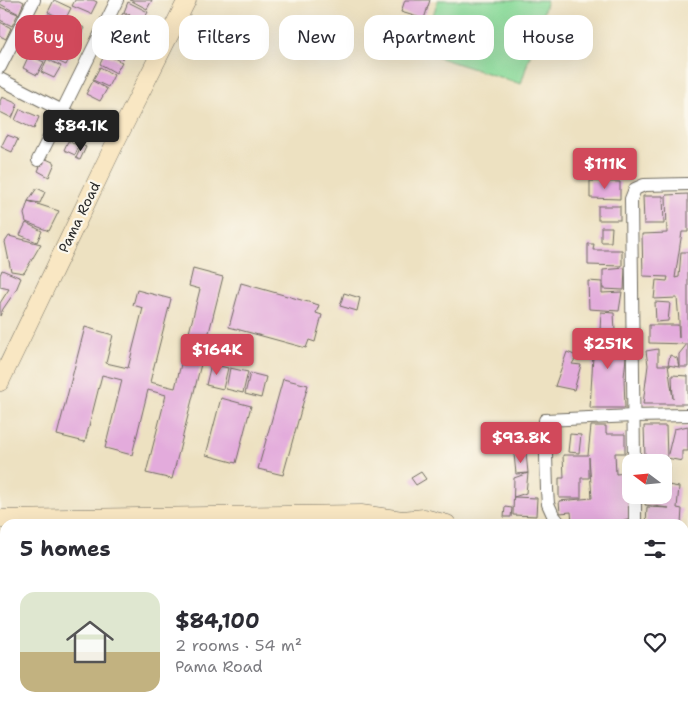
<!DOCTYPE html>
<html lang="en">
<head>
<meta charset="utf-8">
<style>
  body { margin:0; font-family:"Shantell Sans",sans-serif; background:#f7f7f7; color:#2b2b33; height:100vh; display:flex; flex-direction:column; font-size:19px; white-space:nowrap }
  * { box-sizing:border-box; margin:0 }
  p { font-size:16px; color:#7c7c81 }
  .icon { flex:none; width:28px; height:28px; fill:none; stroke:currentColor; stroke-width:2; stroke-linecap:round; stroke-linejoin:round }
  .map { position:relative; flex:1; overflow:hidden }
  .drawer { position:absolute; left:0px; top:519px; width:689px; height:196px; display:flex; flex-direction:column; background:#fff; border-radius:15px 15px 0 0; box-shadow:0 5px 20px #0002 }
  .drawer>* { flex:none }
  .guide { position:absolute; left:15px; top:15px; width:659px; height:45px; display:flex; gap:10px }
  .needle { width:32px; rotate:286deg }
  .fabs { position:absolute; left:622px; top:454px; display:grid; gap:10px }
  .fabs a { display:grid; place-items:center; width:50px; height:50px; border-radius:10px; background:#fff; box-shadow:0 5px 20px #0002; font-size:25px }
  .price { position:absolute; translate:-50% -42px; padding:0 11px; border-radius:5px; background:#d1495b; color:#fff; font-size:16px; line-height:32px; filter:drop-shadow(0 1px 2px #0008) }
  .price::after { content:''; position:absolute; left:50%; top:30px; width:15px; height:11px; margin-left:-8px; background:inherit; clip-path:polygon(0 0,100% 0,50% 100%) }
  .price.current { background:#222; color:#fff }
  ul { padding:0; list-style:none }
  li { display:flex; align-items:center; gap:15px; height:125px; padding:0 20px }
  li span { display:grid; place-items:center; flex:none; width:140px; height:100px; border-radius:15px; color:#555 }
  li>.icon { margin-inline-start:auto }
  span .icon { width:60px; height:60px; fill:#fffc; stroke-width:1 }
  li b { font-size:21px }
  h2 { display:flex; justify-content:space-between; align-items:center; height:60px; padding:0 20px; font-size:21px }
  .chip { padding:0 18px; border-radius:15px; background:#fff; box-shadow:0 5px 20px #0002; font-size:18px; line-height:45px }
  .chip.current { background:#d1495b; color:#fff }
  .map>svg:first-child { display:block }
  .green { fill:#8cdb9b; stroke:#5c8363 }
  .building { fill:#e3abdc }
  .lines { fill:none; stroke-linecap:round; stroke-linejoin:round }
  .street-casing { stroke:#6f6b60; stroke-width:14 }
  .secondary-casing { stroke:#6f6b60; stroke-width:19 }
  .street { stroke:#fff; stroke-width:12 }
  .secondary { stroke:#f9e7c3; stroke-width:18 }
  .labels { text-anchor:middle; stroke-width:4.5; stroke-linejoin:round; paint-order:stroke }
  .street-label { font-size:14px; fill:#2b2b2b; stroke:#fbf7ec }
</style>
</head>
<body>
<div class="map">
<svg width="688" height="714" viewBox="0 0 688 714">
  <rect width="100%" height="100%" fill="#fbf7ec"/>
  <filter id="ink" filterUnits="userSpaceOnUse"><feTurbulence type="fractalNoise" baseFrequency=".02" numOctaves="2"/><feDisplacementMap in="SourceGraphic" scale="10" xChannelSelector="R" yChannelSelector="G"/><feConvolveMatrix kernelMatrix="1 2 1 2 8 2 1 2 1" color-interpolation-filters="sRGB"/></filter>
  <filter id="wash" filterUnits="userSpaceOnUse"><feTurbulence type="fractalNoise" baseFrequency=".0096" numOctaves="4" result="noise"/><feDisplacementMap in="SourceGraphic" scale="20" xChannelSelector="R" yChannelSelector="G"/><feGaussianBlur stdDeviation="1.12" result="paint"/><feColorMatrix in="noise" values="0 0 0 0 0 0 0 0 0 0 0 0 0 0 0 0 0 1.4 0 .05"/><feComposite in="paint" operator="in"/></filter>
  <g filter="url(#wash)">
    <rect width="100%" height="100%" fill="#ede1c1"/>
    <g class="green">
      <path d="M438,0H547L521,84L421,52Z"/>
      <path d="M688,551V626L684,632V555Z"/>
    </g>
    <g id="blocks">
      <g class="building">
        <path d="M1,0H20L24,2L19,14L0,4Z"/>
        <path d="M54,0L71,8L65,20L48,12Z"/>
        <path d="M75,0H93L97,2L91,14L72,6Z"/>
        <path d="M130,0H152L147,9Z"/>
        <path d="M405,0H430L424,19L401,12Z"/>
        <path d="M128,2L148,12L143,21L124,12Z"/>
        <path d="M0,7L18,14L12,26L0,20Z"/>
        <path d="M123,13L139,21L133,33L117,24Z"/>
        <path d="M48,14L64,21L59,33L43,26Z"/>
        <path d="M222,18L239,24L235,38L228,36L225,46L214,43Z"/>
        <path d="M69,21L85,28L79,40L62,33L67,22H68Z"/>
        <path d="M0,22L11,28L6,39L0,36Z"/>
        <path d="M43,27L58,34L45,60L29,53Z"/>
        <path d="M119,28L134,36L129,47L113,40Z"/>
        <path d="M61,34L78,41L73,51L57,44Z"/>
        <path d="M112,41L128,49L122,59L107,51Z"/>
        <path d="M54,47L71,55L66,65L49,57Z"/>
        <path d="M105,54L122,62L116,73L100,64Z"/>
        <path d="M29,55L44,62L37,75L23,68Z"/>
        <path d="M47,59L61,66L54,78L41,72Z"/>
        <path d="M100,67L114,75L108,87L93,80Z"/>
        <path d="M93,81L107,89L100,101L86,94Z"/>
        <path d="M2,97L18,104L12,118L0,112V101Z"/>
        <path d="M20,109L39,117L34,129L15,120Z"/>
        <path d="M7,135L18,139L12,152L1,147Z"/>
        <path d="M68,141L79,146L75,155L64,150Z"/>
        <path d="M82,145L86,147L80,160L76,158Z"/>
        <path d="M44,158L55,163L49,177L38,171Z"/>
        <path d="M590,181L620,182V199L590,198Z"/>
        <path d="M37,188L45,192L40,203L28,201L59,211L49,231L26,222L24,214L28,201Z"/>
        <path d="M688,194V232H682L675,278L679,277L681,252H688V367H679V354L687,344L649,343V325H678L679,338V321L677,298L654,299L656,280L667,281L668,277L643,276L642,234L667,233L666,195Z"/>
        <path d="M643,196H663L664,224H644Z"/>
        <rect x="598" y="206" width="22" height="14"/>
        <path d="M26,223L42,231L37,242L20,235Z"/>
        <path d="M601,227H612L611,242H601Z"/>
        <path d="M9,236L41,244L24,273L11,271L5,242Z"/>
        <path d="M588,244H594L593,250H622V266L588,265Z"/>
        <path d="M625,268L624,290L603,289V270Z"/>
        <path d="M193,269L223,277L172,479L146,473L166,395L148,390L132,455L105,448L122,380L102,375L85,442L57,435L85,327L113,335L106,363L128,368L143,308L133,305L137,290L171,299L150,382L175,388L200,289L189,286Z"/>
        <path d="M2,270L21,278L16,290L3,309L0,316V303L9,289L0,287V275Z"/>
        <path d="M588,281L602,282V293L622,292L619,311L589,309Z"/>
        <path d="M241,283L319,305L316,313L322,315L315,342L309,340L306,348L229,327Z"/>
        <path d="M344,293L360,298L357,311L340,306Z"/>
        <path d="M655,302L670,303L668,321L656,322Z"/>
        <path d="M601,312L614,313L615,331H600Z"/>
        <path d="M590,332L625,333L626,357L624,377L625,408H590L593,356H589Z"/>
        <path d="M658,349V365H668L670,355L677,358L679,367L668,365L673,399L672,375L688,376V404H643L648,365L646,351Z"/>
        <path d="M567,352L577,356L572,364L581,365L574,390L555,386Z"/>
        <path d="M211,364L228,368L223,389L206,385Z"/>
        <path d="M230,368L248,372L243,393L226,389Z"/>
        <path d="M250,373L266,377L261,398L245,394Z"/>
        <path d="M283,379L308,385L283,475L258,469Z"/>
        <path d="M221,398L251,406L236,463L206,455Z"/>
        <path d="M591,426H606V434H625V453H615L616,474L627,473L629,520L614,521V524L572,523L571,512L560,513L559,501L592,498L589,457V478H581V498H559V478H564L563,455H588Z"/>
        <path d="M644,426H666L667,458H645Z"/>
        <path d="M688,426V451H682V461L667,458L674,429Z"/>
        <rect x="514" y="432" width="19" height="17"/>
        <path d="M570,434L581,435L579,453L568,452Z"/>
        <path d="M526,453L528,473L516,474L514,454Z"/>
        <path d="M664,464H669L668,485L679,487L677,508L682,509L681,524H646L647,507L669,508L645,505L646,495H664Z"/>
        <path d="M421,472L426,479L416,485L411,478Z"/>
        <path d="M528,473L526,493L514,497L537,498L536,516L513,515L514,478Z"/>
        <path d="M505,507L512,508L511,517H504Z"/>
        <path d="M688,640V682L687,683L684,681V645Z"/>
        <rect x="11" y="710" width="51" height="4"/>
        <rect x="110" y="710" width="20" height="4"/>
        <path d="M229,710H249V714H228Z"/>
        <rect x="250" y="710" width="22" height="4"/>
        <rect x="383" y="710" width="44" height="4"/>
        <path d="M471,710H496V713H490V714H471Z"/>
      </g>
    </g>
  </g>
  <g filter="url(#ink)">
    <use href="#blocks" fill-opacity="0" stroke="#6f6b60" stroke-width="1"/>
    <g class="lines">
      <defs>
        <g id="street">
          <path d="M0,67L34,0"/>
          <path d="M0,79L117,139"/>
          <path d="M38,160L117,0"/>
          <path d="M634,462L631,199L635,189L644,185L688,184"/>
          <path d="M635,495V524"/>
          <path d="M560,524L553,515L548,504L547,490L545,420L633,416L688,415"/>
          <path d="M194,710V714"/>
          <path d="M281,710V714"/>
          <path d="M370,710V714"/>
          <path d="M461,710V714"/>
        </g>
        <g id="secondary">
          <path d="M0,382L117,139L187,0"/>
          <path d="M0,519L361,514L402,520L424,518L447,524"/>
          <path d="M684,703L688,707"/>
          <path d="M655,710L660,714"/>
        </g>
      </defs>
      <use href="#street" class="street-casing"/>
      <use href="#secondary" class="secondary-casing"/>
      <use href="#street" class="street"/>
      <use href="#secondary" class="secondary"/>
    </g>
  </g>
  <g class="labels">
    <g class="street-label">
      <text transform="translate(79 217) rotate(-64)" y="5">Pama Road</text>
    </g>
  </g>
</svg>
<div class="fabs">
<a><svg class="needle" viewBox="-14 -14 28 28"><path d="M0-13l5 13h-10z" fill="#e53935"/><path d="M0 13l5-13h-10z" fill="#7c7c81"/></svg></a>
</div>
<b class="price current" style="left:81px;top:152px">$84.1K</b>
<b class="price" style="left:605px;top:190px">$111K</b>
<b class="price" style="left:608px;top:370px">$251K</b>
<b class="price" style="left:217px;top:376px">$164K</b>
<b class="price" style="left:521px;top:464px">$93.8K</b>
<div class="guide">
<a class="chip current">Buy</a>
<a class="chip">Rent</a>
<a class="chip">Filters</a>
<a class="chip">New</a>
<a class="chip">Apartment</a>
<a class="chip">House</a>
</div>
<section class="drawer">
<h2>5 homes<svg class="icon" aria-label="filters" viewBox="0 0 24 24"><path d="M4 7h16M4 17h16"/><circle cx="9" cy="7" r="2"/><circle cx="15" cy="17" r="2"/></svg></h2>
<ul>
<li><span style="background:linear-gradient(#dfe7d0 60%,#c2b280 0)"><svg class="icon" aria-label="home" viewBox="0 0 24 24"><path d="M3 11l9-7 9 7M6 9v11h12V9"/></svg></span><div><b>$84,100</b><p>2 rooms · 54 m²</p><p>Pama Road</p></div><svg class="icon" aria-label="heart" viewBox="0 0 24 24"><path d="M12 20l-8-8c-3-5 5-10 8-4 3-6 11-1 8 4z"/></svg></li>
</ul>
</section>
</div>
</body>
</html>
